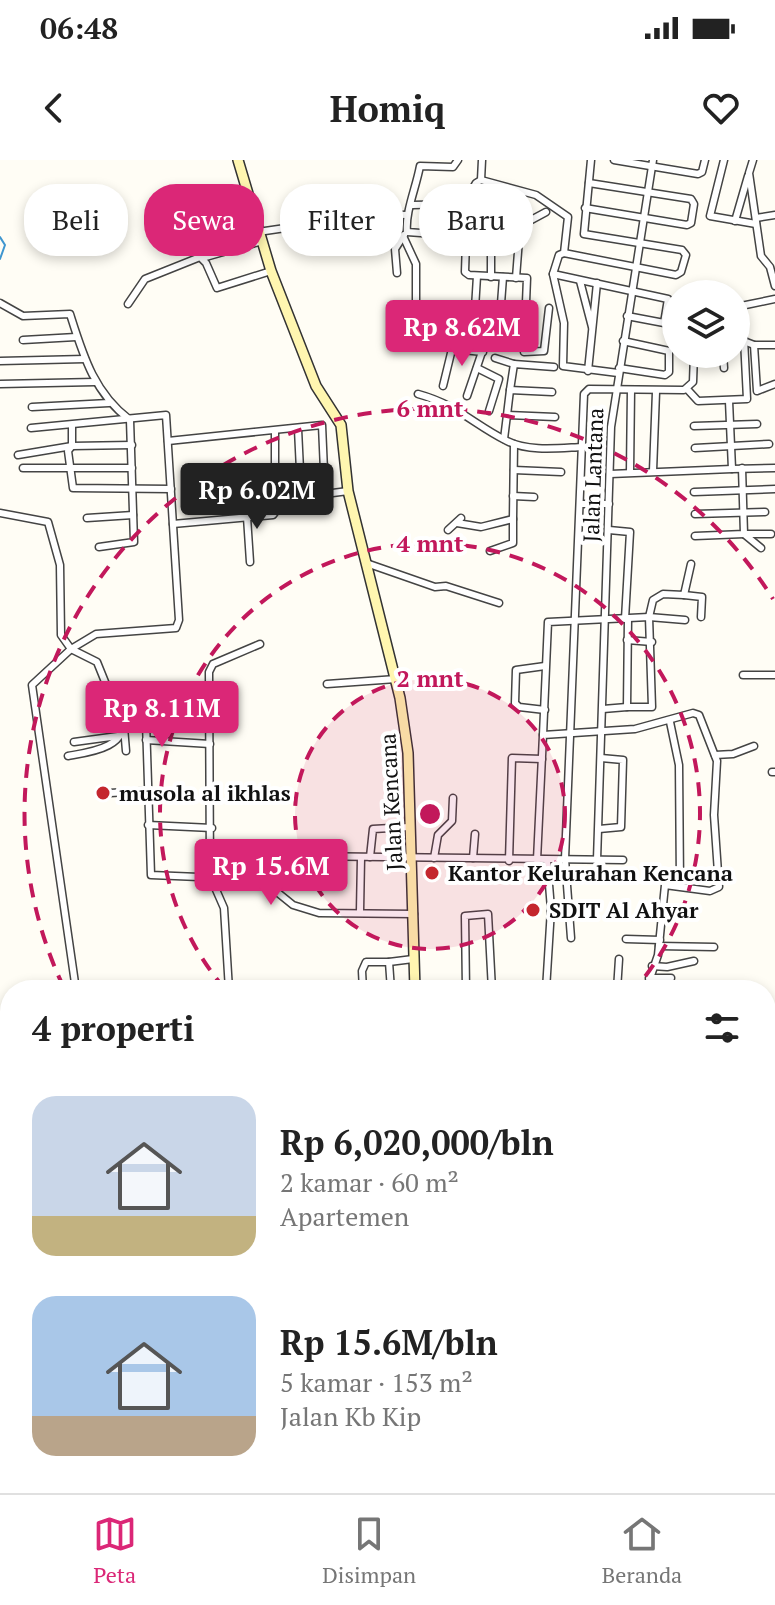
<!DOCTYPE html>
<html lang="id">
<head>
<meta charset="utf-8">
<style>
  body { margin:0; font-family:"PT Serif",serif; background:#f6f6f6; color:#222; height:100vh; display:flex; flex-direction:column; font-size:30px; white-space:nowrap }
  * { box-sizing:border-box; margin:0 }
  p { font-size:26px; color:#767676 }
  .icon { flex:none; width:44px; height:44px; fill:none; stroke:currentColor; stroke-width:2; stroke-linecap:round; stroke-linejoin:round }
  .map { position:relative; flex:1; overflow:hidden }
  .details { position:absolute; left:0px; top:820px; width:776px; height:514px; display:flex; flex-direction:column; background:#fff; border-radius:32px 32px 0 0; box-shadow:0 4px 12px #0003 }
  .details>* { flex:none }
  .guide { position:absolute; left:24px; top:24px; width:728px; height:72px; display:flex; gap:16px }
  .controls { position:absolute; left:662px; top:120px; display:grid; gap:16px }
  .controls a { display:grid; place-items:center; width:88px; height:88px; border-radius:50%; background:#fff; box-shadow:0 4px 12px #0003; font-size:40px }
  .price { position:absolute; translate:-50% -68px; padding:0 18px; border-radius:8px; background:#db2777; color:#fff; font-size:26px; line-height:52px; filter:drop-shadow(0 2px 4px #0008) }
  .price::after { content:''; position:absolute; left:50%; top:48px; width:24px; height:18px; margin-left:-12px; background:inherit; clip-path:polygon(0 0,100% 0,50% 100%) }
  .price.selected { background:#222; color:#fff }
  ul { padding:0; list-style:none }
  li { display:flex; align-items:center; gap:24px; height:200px; padding:0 32px }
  li span { display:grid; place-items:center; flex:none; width:224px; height:160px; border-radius:24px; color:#555 }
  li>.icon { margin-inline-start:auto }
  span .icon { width:96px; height:96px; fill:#fffc; stroke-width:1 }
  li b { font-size:34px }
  h2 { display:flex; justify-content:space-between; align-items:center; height:96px; padding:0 32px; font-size:34px }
  .chip { padding:0 28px; border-radius:32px; background:#fff; box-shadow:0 4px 12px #0003; font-size:28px; line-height:72px }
  .chip.selected { background:#db2777; color:#fff }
  .status { display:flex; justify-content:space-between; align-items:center; height:56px; padding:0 40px; background:#fff; direction:ltr }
  .status svg { height:22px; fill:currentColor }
  header { display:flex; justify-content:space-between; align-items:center; height:104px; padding:0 32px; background:#fff; font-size:36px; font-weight:600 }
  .menu { display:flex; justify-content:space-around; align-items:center; height:112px; border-top:2px solid #e0e0e0; background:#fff; font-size:22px; color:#767676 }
  .menu a { display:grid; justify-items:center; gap:4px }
  .menu .selected { color:#db2777 }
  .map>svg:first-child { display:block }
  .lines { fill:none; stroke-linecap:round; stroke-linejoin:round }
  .stream { stroke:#3f96cf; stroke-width:2 }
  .street-casing { stroke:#444; stroke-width:9 }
  .secondary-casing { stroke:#333; stroke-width:12 }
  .street { stroke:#fff; stroke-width:6 }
  .secondary { stroke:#fff6b0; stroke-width:9 }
  .ring { fill:none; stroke:#c2185b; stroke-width:4; stroke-dasharray:14 10 }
  .poi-dot { fill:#c4262e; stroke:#fff; stroke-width:3 }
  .labels { text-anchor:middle; stroke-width:8; stroke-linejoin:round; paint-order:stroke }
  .street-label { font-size:22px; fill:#111; stroke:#fff }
  .poi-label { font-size:22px; font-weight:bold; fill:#111; stroke:#fff; text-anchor:start }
  .centre { fill:#c2185b; stroke:#fff; stroke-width:4 }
  .ring-label { font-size:24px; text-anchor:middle; font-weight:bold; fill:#c2185b; stroke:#fff; stroke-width:8; stroke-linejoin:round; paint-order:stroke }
</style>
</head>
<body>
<div class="status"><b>06:48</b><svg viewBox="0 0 49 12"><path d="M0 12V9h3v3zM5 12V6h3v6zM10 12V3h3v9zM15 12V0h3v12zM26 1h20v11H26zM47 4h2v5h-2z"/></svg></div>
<header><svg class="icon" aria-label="back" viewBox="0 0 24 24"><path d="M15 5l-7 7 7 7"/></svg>Homiq<svg class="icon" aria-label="heart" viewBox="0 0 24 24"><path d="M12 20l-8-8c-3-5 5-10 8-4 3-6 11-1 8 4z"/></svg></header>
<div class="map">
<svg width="775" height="1333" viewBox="0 0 775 1333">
  <rect width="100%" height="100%" fill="#fffdf5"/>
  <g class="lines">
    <g class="stream">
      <path d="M0,77L5,85L0,99"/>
      <path d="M27,1333H31"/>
    </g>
    <defs>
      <g id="street">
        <path d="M458,0L453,7L420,6C416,28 405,52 407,72L462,76L466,81L465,112L469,115L527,118L524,192L544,191L549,148"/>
        <path d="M614,0L698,14L702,12L705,0"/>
        <path d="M724,0L710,56L756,64"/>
        <path d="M753,0L749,13L761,96L770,107L775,126"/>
        <path d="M481,20L536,35L568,57L564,93L559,95L553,114L564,163L563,206L618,213"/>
        <path d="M295,44L297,63"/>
        <path d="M321,45L346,42"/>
        <path d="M412,45L464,44L476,23L481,20L482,0"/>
        <path d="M585,48L687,65L691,63L694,44L691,39L589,23"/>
        <path d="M756,58L775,55"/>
        <path d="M735,61L748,16"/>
        <path d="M297,62L323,59L321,41"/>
        <path d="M258,72L381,54L406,55"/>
        <path d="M403,76L416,104V145L422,180"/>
        <path d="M564,93L676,115L681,112L686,95L682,90L584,74L591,0"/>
        <path d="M202,98L262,81"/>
        <path d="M397,113L395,89L404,75"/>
        <path d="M553,114L668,139L664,163L627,156"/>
        <path d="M477,116L473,181L494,187L498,184L503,117"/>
        <path d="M491,117V70"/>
        <path d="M516,118L520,66L546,52"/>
        <path d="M580,121L592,167"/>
        <path d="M0,143L23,156L70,154C83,195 94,233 130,260"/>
        <path d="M128,144L145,119L200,97L206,103L217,128L271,111"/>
        <path d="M736,147L775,139"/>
        <path d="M736,178L754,185H775"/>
        <path d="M23,180L76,177"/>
        <path d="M754,185L757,231L775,224"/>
        <path d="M723,194L724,208"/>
        <path d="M495,198L514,204"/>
        <path d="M0,201L85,199"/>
        <path d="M477,208L499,219L489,251"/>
        <path d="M619,208L665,215L669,212V191L623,181"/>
        <path d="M588,211L597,123"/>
        <path d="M0,224L95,222"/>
        <path d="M443,226L452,189L483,192"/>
        <path d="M687,229L698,241L747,239L744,179"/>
        <path d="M510,230L514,204L554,207"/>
        <path d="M418,234C458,245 473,264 507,281C529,292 559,288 583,287"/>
        <path d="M467,236L483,189"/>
        <path d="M729,241L732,309L775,308"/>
        <path d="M32,247L109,243"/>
        <path d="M507,255L510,230L552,232"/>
        <path d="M72,265V286L68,291L73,328L171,329"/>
        <path d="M694,266L757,264"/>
        <path d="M31,268L166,255L179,460L176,468L96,474L71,489L32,525L76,830"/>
        <path d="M298,269L301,331"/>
        <path d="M504,279L507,255L555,257"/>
        <path d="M168,281L322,265L325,334"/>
        <path d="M695,288L769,284"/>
        <path d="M18,295L72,286L132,285"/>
        <path d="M23,308H132"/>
        <path d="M514,310L561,312"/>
        <path d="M653,311L656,232"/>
        <path d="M630,312L631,230"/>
        <path d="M610,314L732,309"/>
        <path d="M275,330V272"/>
        <path d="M694,332L775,329"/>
        <path d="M513,336L534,337"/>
        <path d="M581,344H609"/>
        <path d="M0,353L48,362L60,405L61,475L71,489L97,502L118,554L146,562L151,715L247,719L272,728L293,745L319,753L414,754"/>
        <path d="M695,354L765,352"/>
        <path d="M247,357L250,402"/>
        <path d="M87,358L133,355"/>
        <path d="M457,363L481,367L513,359L514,284"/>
        <path d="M173,364L273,355L276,351L275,330L325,334L348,331"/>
        <path d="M448,370L461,358"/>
        <path d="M609,370L630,372L625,459"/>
        <path d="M744,374H771"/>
        <path d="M744,374L761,388"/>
        <path d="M695,376L744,374L742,308"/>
        <path d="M99,387L134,382L130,260"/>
        <path d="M490,391L513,383V359"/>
        <path d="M369,404L435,427L446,426L499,443"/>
        <path d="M684,435L702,437L701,457"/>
        <path d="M628,459L627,547H652L649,457L653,440L663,434L684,435L691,404"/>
        <path d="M627,480L652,482"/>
        <path d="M743,515H775"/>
        <path d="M327,524L396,519"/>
        <path d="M603,549L627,547"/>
        <path d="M545,550L519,547L515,543L516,510L545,506"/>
        <path d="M670,562L679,605L680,725"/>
        <path d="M124,567L126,591"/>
        <path d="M543,575L548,462L649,457L685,460"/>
        <path d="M146,580L210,584"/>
        <path d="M74,582L118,576"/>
        <path d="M715,595L733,594L754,586"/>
        <path d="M68,596C90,592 129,588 123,556"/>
        <path d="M772,612H775"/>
        <path d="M110,633L147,631"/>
        <path d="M148,665L212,668"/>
        <path d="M599,669L621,667L623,600L601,598"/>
        <path d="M301,696L623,700"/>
        <path d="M370,697L373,669L409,667"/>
        <path d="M434,698L438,675L452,661L453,638"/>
        <path d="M473,698L475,674"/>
        <path d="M537,700L543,575L635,569L693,553L699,555L717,601L714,655L719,727L710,731L665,725L658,795L646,830"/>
        <path d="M597,700L611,267L653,0"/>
        <path d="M509,701L512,598L542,599"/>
        <path d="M360,751L361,698"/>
        <path d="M571,778L565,699L584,234L589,229L684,230L693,222L694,194"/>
        <path d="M626,779L660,780"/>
        <path d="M659,786L714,787"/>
        <path d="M652,806L667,807L694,801"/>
        <path d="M649,818H671"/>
        <path d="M229,830L224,748L210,716L209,512L213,504L260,484"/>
        <path d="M363,830L362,811L366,802H389"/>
        <path d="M391,830L389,802L413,799"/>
        <path d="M466,830L465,756L488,754L492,830"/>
        <path d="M546,830L551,749L547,700"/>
        <path d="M602,830V826"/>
        <path d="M617,830L619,799"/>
        <path d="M774,948L775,987"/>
        <path d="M0,977H10"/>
        <path d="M0,1095H10"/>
        <path d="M766,1122L775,1123"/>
        <path d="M773,1145H775"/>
        <path d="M0,1202L10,1201"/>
        <path d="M770,1240L774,1206"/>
        <path d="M0,1244L10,1243"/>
        <path d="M45,1324L53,1333"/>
        <path d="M90,1324L91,1333"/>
        <path d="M594,1324V1333"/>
        <path d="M636,1324L706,1325"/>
        <path d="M0,1325L28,1327L35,1324"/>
        <path d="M747,1328H775"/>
        <path d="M767,1328L770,1268"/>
        <path d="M101,1333L122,1328L124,1324"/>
        <path d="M188,1333V1324"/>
        <path d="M194,1333L197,1328L257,1329"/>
        <path d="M293,1333L294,1324"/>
        <path d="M330,1333V1324"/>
        <path d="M340,1333V1324"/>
        <path d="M356,1333L357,1324"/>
        <path d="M365,1333L366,1324"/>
        <path d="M401,1333V1324"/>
        <path d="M449,1333V1324"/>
        <path d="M466,1333V1324"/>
        <path d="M489,1333L490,1324"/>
        <path d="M515,1333L516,1324"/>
        <path d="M614,1333V1324"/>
      </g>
      <g id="secondary">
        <path d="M238,0L271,111L316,226L341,265L348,331L400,538L408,593L415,830"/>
        <path d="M766,950L775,947"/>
        <path d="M0,1037L10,1036"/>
      </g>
    </defs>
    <use href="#street" class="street-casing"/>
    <use href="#secondary" class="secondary-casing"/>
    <use href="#street" class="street"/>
    <use href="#secondary" class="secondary"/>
  </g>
  <circle cx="430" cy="654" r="135" fill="#c2185b" fill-opacity=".12"/>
  <g class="ring">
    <circle cx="430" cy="654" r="135"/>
    <path d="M225 829A270 270 0 1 1 635 829"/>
    <path d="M64 828A405 405 0 0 1 773 439"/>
  </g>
  <g class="poi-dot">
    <circle cx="103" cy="633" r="8"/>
    <circle cx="432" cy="713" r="8"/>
    <circle cx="533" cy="750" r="8"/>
  </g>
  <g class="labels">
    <g class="street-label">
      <text transform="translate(593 315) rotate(-88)" y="8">Jalan Lantana</text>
      <text transform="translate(391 642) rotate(-93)" y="8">Jalan Kencana</text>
    </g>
    <g class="poi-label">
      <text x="119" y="641">musola al ikhlas</text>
      <text x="448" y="721">Kantor Kelurahan Kencana</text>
      <text x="549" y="758">SDIT Al Ahyar</text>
    </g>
  </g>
  <circle cx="430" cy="654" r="12" class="centre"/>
  <g class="ring-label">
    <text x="430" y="257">6 mnt</text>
    <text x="430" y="392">4 mnt</text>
    <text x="430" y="527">2 mnt</text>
  </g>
</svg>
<div class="controls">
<a><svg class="icon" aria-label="layers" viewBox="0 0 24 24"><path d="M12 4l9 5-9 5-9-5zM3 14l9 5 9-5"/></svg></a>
</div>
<b class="price" style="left:462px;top:208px">Rp 8.62M</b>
<b class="price selected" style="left:257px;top:371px">Rp 6.02M</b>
<b class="price" style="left:162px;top:589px">Rp 8.11M</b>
<b class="price" style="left:271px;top:747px">Rp 15.6M</b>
<div class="guide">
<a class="chip">Beli</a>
<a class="chip selected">Sewa</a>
<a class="chip">Filter</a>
<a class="chip">Baru</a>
</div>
<section class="details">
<h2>4 properti<svg class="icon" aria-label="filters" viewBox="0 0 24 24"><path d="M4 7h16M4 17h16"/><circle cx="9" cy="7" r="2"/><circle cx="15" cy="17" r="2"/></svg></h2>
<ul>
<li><span style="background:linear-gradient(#c9d6e8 75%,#c2b280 0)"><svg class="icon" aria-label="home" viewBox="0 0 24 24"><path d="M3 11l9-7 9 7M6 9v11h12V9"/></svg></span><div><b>Rp 6,020,000/bln</b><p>2 kamar · 60 m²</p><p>Apartemen</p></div></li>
<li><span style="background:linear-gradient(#a9c7e8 75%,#b9a48a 0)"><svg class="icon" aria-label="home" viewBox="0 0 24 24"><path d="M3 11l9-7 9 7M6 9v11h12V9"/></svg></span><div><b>Rp 15.6M/bln</b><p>5 kamar · 153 m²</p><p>Jalan Kb Kip</p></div></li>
</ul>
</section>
</div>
<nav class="menu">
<a class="selected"><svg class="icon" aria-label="map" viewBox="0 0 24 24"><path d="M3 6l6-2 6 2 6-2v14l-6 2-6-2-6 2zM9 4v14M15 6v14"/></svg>Peta</a>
<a><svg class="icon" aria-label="saved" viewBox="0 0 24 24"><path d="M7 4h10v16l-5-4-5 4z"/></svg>Disimpan</a>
<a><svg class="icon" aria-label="home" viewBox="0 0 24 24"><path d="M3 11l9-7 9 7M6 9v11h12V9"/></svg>Beranda</a>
</nav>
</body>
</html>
